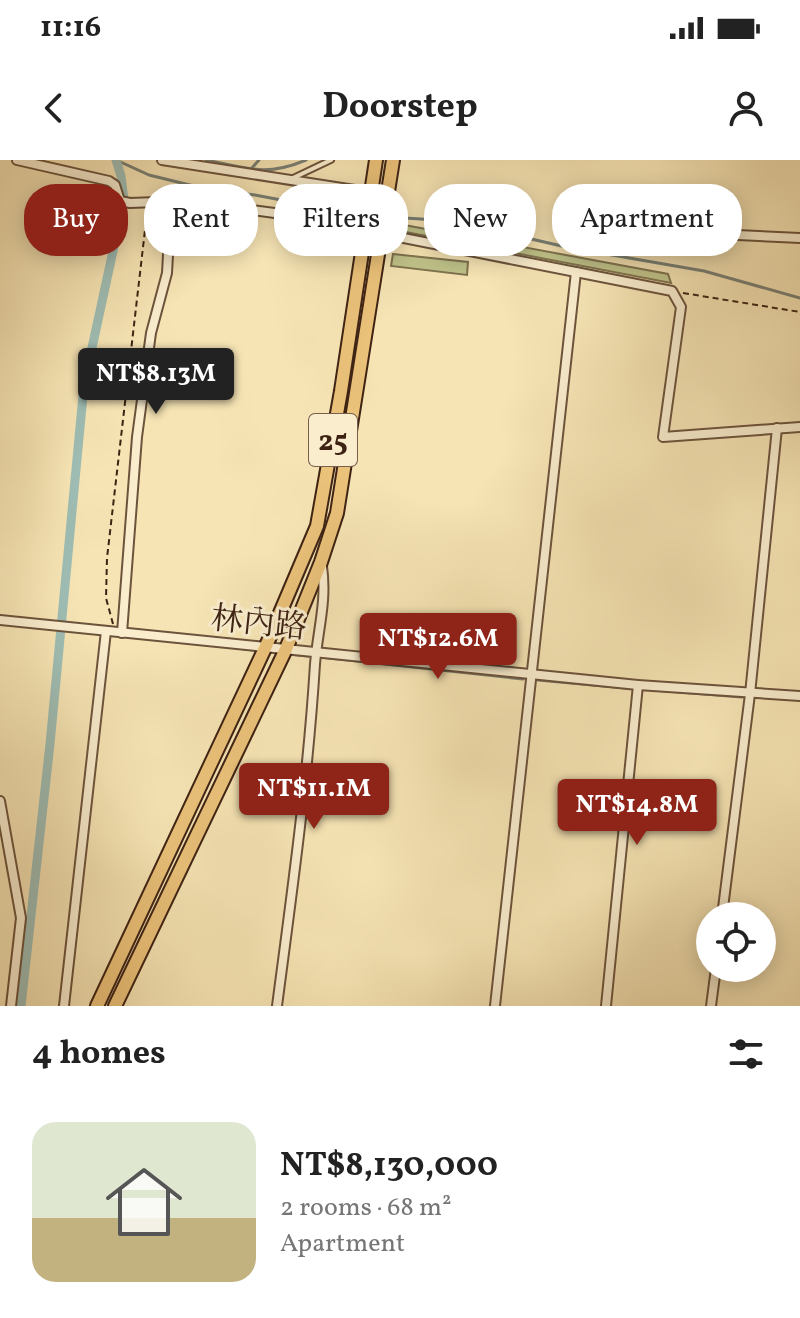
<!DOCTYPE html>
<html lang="en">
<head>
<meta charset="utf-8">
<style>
  body { margin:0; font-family:Vollkorn,"Noto Serif TC",serif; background:#f6f6f6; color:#222; height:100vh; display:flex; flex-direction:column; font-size:30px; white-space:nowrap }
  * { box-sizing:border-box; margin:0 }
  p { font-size:26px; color:#767676 }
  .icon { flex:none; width:44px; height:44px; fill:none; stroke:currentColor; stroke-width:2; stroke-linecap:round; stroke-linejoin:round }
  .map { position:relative; height:846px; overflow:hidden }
  .panel { display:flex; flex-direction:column; background:#fff; flex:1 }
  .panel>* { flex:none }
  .hud { position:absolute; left:24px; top:24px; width:752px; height:72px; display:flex; gap:16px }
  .controls { position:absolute; left:696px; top:742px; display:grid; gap:16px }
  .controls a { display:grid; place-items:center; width:80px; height:80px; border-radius:50%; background:#fff; box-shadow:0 4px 20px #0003; font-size:40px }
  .price { position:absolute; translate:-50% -68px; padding:0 18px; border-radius:8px; background:#8f2418; color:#fff; font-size:26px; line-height:52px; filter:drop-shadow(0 2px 4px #0008) }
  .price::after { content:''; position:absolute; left:50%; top:48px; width:24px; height:18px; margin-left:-12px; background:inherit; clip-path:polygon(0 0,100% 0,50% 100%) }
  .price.selected { background:#222; color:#fff }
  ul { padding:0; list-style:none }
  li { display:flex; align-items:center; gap:24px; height:200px; padding:0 32px }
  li+li { border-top:2px solid #e0e0e0 }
  li span { display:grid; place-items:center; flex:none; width:224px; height:160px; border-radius:24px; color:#555 }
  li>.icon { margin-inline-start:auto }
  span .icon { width:96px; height:96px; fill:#fffc; stroke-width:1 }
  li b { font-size:34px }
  h2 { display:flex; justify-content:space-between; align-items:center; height:96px; padding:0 32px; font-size:34px }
  .tag { padding:0 28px; border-radius:32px; background:#fff; box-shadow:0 4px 20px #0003; font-size:28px; line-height:72px }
  .tag.selected { background:#8f2418; color:#fff }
  .status { display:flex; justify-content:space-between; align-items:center; height:56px; padding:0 40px; background:#fff; direction:ltr }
  .status svg { height:22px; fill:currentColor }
  header { display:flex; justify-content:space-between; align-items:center; height:104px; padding:0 32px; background:#fff; font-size:36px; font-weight:700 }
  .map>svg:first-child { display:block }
  .green { fill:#c0c38a; stroke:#7f734f; stroke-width:2 }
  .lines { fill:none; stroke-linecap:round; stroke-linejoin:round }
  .stream { stroke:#787f74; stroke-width:3 }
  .canal { stroke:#9ebdb4; stroke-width:9 }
  .lane-casing { stroke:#6c533c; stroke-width:8 }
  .street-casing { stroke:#6c533c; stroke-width:12 }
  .primary-casing { stroke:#3e2314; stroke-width:16 }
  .path { stroke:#3e2314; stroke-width:2; stroke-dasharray:6 4; stroke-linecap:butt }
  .lane { stroke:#f9edce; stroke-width:4 }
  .street { stroke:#f9edce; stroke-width:8 }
  .primary { stroke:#ebc27a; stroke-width:12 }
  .labels { text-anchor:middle; stroke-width:6; stroke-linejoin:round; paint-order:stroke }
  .shield { fill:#f9edce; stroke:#76604c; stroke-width:2 }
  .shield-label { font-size:30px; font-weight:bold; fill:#3e2314 }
  .street-label { font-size:32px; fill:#3e2314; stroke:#f9edce }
</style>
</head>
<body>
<div class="status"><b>11:16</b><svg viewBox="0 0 49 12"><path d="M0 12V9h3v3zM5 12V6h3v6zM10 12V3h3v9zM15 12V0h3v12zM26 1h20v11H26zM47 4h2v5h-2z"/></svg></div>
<header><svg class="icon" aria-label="back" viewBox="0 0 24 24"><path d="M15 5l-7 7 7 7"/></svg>Doorstep<svg class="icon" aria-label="person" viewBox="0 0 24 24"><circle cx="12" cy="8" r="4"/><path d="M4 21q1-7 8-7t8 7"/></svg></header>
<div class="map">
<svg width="800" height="846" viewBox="0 0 800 846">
  <rect width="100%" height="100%" fill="#f6e4b4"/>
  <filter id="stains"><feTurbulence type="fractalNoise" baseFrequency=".0025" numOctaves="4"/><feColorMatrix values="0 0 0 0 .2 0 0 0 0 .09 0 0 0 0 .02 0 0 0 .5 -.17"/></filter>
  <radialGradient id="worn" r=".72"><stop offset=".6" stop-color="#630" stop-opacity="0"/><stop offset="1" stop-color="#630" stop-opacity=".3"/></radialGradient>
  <g class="green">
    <path d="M399,64L668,114L671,123L395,70Z"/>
    <path d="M393,94L468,102L467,115L391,106Z"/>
  </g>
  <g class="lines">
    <g class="stream">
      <path d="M116,0L149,15L206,29L255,35L365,56"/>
      <path d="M206,0C247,8 266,17 306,0"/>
      <path d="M251,9L259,0"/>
      <path d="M389,57L453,61L566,87L704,111L800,138"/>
      <path d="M237,488L253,490"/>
      <path d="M289,494L308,496"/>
      <path d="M320,497L523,519"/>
      <path d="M538,520L626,528"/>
      <path d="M654,530L742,537"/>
      <path d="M757,537L772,538"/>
    </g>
    <path class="canal" d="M21,846L50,584L84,225L124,40L121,16L116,0"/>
    <defs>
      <path id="lane" d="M293,18L331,0"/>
      <g id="street">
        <path d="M17,0L109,21L115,25L120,41L130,43L184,41L282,54L672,131L681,147L663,277L800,267"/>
        <path d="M162,0L387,35"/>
        <path d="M695,73L800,78"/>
        <path d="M0,460L638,525L800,536"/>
        <path d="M122,473L137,277L151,173L167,113L169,77L163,42"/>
        <path d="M0,641L21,758L11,846"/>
        <path d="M722,756L750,534L777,268"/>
        <path d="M64,846L106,471"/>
        <path d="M277,846C292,732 308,618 315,504C318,468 327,442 322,406"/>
        <path d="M495,846L576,112"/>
        <path d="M606,846L638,525"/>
        <path d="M711,846L716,808"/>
      </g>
      <g id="primary">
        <path d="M97,846L266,486L317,366L341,231L376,0"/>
        <path d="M115,846L286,489L321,402L337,353L393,0"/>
      </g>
    </defs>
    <use href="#lane" class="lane-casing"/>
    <use href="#street" class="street-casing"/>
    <use href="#primary" class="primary-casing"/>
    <g class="path">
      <path d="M683,133L800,152"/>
      <path d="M113,464L106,438L107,398L145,70L150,51"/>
    </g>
    <use href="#lane" class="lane"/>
    <use href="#street" class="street"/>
    <use href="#primary" class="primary"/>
  </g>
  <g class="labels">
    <rect class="shield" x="309" y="254" width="48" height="52" rx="6"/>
    <g class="shield-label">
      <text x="333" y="290">25</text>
    </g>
    <g class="street-label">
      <text transform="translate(259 462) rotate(6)" y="11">林內路</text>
    </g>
  </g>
  <rect width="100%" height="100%" filter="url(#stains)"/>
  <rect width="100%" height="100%" fill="url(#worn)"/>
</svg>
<div class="controls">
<a><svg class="icon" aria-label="locate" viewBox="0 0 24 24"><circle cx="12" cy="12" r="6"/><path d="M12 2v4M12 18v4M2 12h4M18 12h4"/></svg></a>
</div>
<b class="price selected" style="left:156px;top:256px">NT$8.13M</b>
<b class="price" style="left:438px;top:521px">NT$12.6M</b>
<b class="price" style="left:314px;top:671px">NT$11.1M</b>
<b class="price" style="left:637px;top:687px">NT$14.8M</b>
<div class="hud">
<a class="tag selected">Buy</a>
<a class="tag">Rent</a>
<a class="tag">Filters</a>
<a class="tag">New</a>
<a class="tag">Apartment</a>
</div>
</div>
<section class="panel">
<h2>4 homes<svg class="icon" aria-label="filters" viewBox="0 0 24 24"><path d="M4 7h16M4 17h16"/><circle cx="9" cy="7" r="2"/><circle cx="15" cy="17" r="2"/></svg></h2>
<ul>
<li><span style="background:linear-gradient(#dfe7d0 60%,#c2b280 0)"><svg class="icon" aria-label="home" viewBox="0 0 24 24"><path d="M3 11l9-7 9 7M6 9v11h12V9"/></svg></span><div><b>NT$8,130,000</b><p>2 rooms · 68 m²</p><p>Apartment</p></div></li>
</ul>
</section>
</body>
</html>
